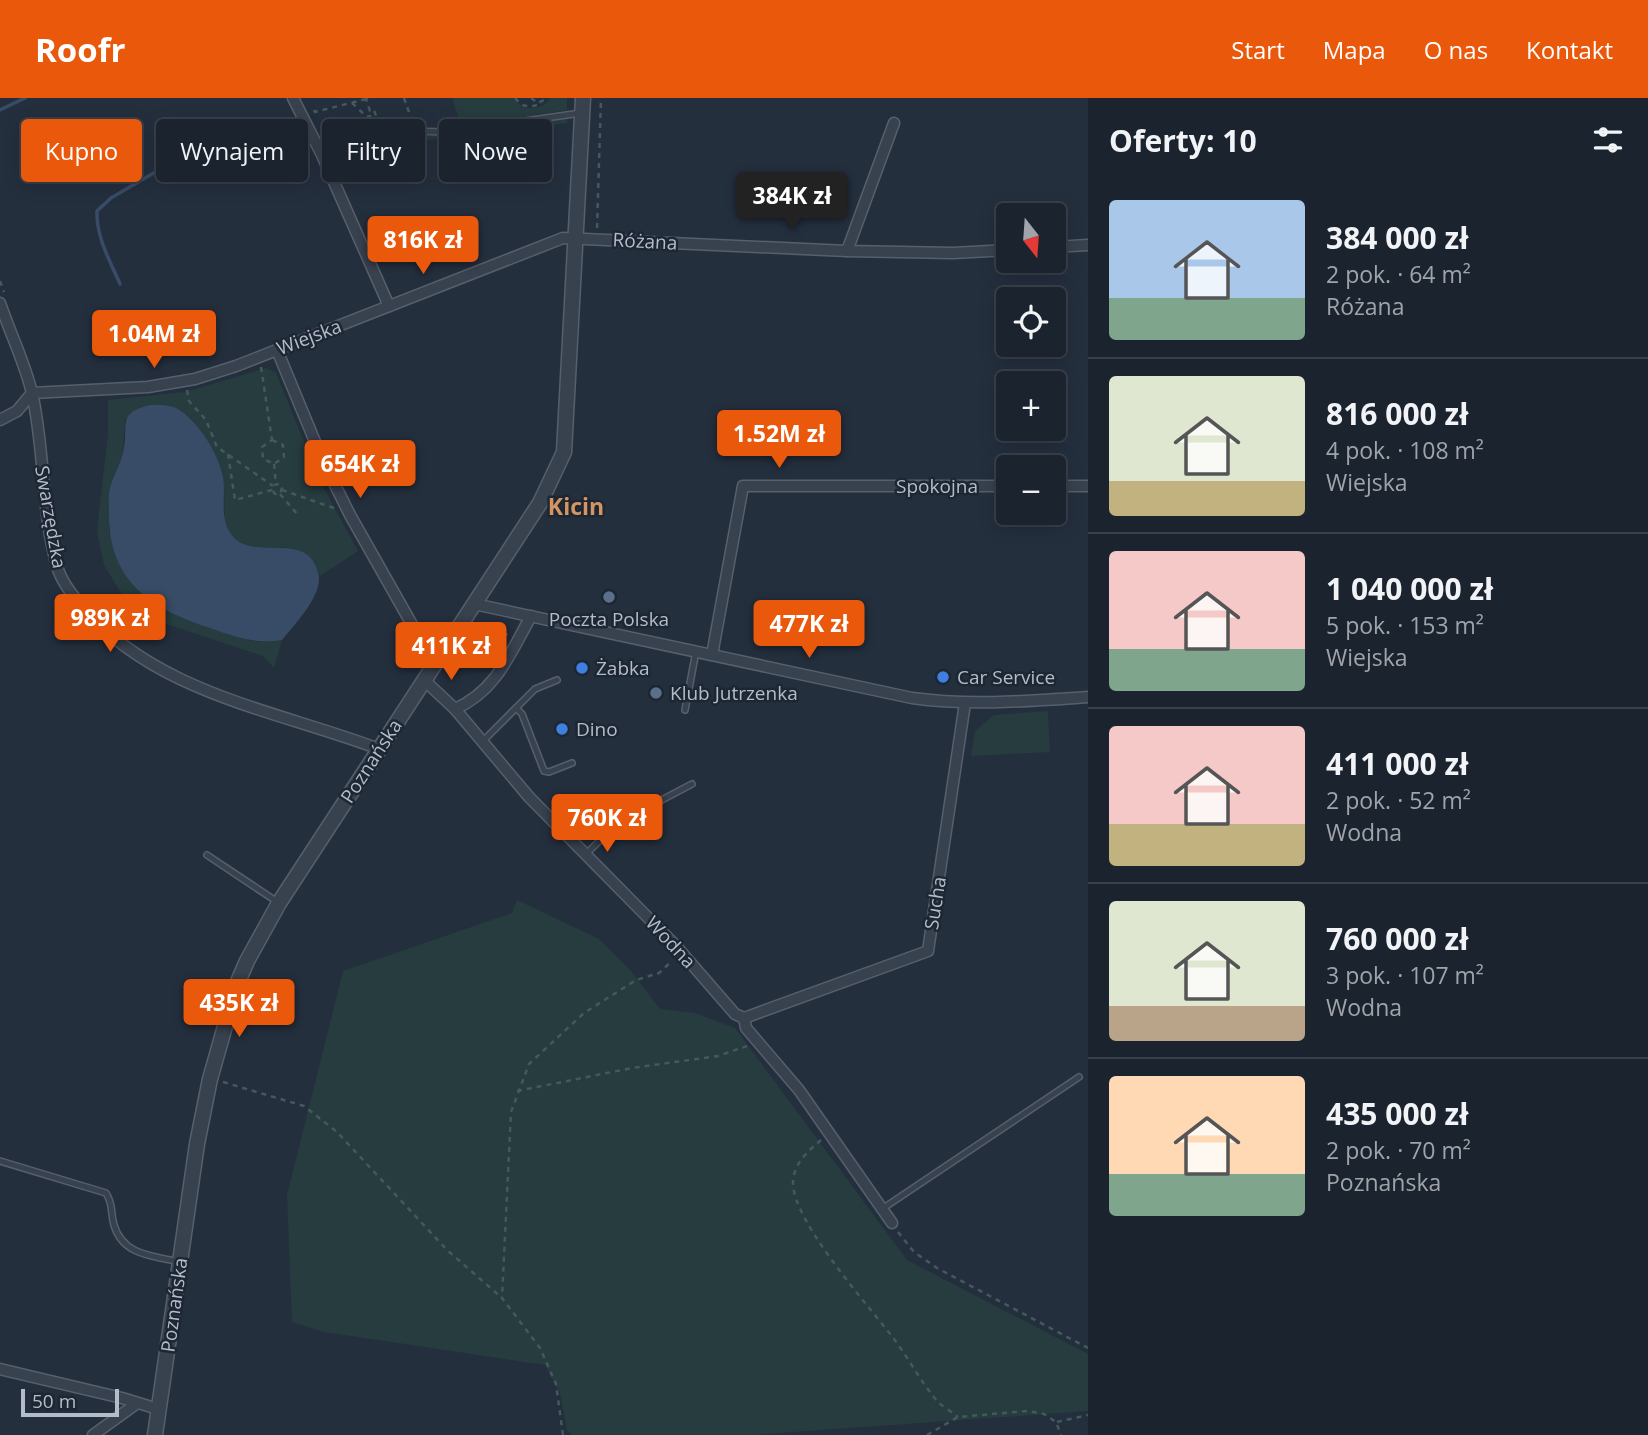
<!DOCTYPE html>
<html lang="pl">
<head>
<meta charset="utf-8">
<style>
  body { margin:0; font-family:"Open Sans",sans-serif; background:#242b36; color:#f1f3f6; height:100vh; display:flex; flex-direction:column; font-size:26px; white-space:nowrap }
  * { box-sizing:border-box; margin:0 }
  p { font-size:23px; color:#a0a4aa }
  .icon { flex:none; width:38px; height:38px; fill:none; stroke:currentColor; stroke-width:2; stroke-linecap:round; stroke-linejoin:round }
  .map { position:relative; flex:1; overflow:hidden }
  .details { display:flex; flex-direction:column; background:#1b232e; width:560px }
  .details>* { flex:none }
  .guide { position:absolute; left:21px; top:21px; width:665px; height:63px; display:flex; gap:14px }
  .needle { width:46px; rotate:163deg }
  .controls { position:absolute; left:996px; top:105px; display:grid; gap:14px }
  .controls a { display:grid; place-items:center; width:70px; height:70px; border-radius:7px; background:#1b232e; box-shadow:0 4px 18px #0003,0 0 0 2px #39404a; font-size:35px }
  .scale { position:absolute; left:21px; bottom:18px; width:98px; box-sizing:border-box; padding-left:7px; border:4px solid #b4bcc9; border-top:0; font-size:19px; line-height:24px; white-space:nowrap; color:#b4bcc9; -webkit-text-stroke:5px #1d2633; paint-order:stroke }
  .price { position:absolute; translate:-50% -60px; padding:0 16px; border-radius:7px; background:#ea580c; color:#fff; font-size:23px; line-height:46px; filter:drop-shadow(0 2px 4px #0008) }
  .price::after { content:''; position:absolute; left:50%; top:42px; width:21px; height:16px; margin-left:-10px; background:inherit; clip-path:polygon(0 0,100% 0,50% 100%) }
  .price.active { background:#222; color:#fff }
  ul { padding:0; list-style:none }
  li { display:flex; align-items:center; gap:21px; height:175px; padding:0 21px }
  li+li { border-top:2px solid #39404a }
  li span { display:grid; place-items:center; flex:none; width:196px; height:140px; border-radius:7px; color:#555 }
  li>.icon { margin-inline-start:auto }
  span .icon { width:84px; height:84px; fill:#fffc; stroke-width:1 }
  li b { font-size:30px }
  h2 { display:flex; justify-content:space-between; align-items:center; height:84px; padding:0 21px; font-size:30px }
  .chip { padding:0 24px; border-radius:7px; background:#1b232e; box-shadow:0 4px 18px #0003,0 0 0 2px #39404a; font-size:24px; line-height:63px }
  .chip.active { background:#ea580c; color:#fff }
  header { display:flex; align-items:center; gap:42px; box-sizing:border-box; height:98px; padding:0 35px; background:#ea580c; color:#fff }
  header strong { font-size:33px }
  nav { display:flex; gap:38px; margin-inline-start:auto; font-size:24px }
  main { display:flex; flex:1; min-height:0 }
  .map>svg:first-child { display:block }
  .green { fill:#263c3f }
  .water { fill:#394c67 }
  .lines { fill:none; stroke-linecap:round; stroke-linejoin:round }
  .stream { stroke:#394c67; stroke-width:3.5 }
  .service-casing { stroke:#565f6c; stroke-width:8 }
  .minor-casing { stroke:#565f6c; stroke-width:13 }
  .tertiary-casing { stroke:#565f6c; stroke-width:17 }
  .path { stroke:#44595c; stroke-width:2.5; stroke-dasharray:5 5; stroke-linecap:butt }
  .service { stroke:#38414e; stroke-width:5 }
  .minor { stroke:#38414e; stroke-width:10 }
  .tertiary { stroke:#38414e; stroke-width:14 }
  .service-dot { fill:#5c6f8a; stroke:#1d2633; stroke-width:2.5 }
  .shop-dot { fill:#3f7fe0; stroke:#1d2633; stroke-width:2.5 }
  .labels { text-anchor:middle; stroke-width:5; stroke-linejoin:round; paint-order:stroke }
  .street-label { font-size:19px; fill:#b4bcc9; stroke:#1d2633 }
  .poi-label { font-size:19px; fill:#b4bcc9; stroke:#1d2633; text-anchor:start }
  .quarter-label { font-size:23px; font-weight:bold; fill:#d59563; stroke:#1d2633 }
</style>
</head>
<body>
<header>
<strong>Roofr</strong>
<nav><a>Start</a><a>Mapa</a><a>O nas</a><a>Kontakt</a></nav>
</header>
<main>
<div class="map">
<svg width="1088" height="1337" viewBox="0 0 1088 1337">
  <rect width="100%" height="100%" fill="#242f3e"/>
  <g class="green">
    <path d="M452,0H513C523,13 540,14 551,0H567V12L461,28Z"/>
    <path d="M363,19L368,22L376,45L567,20V25L331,54L320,32Z"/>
    <path d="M266,270L276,275L321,385L358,453L320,478C304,429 263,463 236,442C220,429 226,409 224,391C222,372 214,355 205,340L125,321L123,356L110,392L109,434L181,520L248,542L261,544L282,542L274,570L263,558L145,519L121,495L104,467L97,433L108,336V302L185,294Z"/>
    <path d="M1048,613L1050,654L971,658L975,633L994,617Z"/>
    <path d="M517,802L599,841L631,873L660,911L695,915L735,930L907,1162L1088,1256V1313L753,1337H572L567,1332L560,1295L545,1267L324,1234L292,1224L287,1097L343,873L512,815Z"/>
  </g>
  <path class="water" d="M150,307C161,307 172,306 181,313C200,327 219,356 223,380C226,397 220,417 229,433C248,468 306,429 318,474C325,495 295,526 282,542C254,547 230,537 204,528C148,509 109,481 109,417C109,408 108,398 110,390C113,378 120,367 123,355C130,327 115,316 150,307Z"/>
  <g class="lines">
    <g class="stream">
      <path d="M0,12L25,0"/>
      <path d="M120,186C110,163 96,139 97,113L111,100L174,63"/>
    </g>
    <defs>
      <g id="service">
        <path d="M387,39L410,33L445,34L581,15"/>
        <path d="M516,610L522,616L544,673L549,674L572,665"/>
        <path d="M685,612L696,553"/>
        <path d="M483,643L535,591L557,582"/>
        <path d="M586,756L618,725L692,686"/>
        <path d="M207,757L279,805"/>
        <path d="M0,1063L106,1095C114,1108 110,1114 114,1127C123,1158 154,1158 180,1164"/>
        <path d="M882,1111L1079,979"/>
      </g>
      <g id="minor">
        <path d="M293,0L322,57L389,208"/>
        <path d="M1054,149L1088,147"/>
        <path d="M847,153L894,25"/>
        <path d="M0,205C10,235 25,265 32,295C45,352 41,412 57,468C61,483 72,497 82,508C154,595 279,613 379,651"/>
        <path d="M277,252L323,363L350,417L423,546L428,553L438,560"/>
        <path d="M0,322L17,313L32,295L148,289L195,281L236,268L563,140L847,153L953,155L1008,152"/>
        <path d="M1054,388H1088"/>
        <path d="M474,506L912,600C971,608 1029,603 1088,599"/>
        <path d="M712,557L743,388H1008"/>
        <path d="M424,582L455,611L529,699L676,848L735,916L744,920L746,930L799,992L892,1125"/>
        <path d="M455,611C496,593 510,556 531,518"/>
        <path d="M744,920L928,853L965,605"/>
        <path d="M0,1271L122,1300L158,1311"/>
        <path d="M93,1337L136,1306"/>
      </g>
      <path id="tertiary" d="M155,1337L197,1046L210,981L237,886L247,863L279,805L540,405L564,354L583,0"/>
    </defs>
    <use href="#service" class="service-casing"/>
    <use href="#minor" class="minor-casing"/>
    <use href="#tertiary" class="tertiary-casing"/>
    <g class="path">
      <path d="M368,0L366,1L370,13L374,12L381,33"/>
      <path d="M404,0L412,23"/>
      <path d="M515,0C523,10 531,10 542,5"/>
      <path d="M531,0L538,5L548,0"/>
      <path d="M352,5L367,19L370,18L375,33L380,31"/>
      <path d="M314,12L315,14L366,1"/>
      <path d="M597,130L601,0"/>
      <path d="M0,183L4,194"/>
      <path d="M261,269L272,342"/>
      <path d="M187,292L189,303L206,322L217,349L273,388"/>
      <path d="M272,342L283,347L284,359L274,366L263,361L262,349Z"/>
      <path d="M228,356L235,402L272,392L274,387L279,386L282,390L280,396H275L272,392"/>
      <path d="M274,366L276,387"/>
      <path d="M282,392L334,410"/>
      <path d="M280,396L298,417"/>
      <path d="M469,539L480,546L496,540L499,535L509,537"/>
      <path d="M223,984L304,1008L337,1034L447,1152L502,1200"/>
      <path d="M517,993L632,970L718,958L747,948"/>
      <path d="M821,1042C808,1053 793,1066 793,1085C793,1124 869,1208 894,1241C909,1261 921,1284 937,1303C943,1309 952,1314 958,1319"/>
      <path d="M898,1134L914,1154L937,1170L1088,1250"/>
      <path d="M1057,1324L1088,1317"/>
      <path d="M563,1337L556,1286L540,1250L502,1200L511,1014L529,966L584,915L636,882L659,875L672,863"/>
      <path d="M927,1337L958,1319L1027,1313L1044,1316L1056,1324L1061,1337"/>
    </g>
    <use href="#service" class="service"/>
    <use href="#minor" class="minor"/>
    <use href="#tertiary" class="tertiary"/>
  </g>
  <g class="service-dot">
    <circle cx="609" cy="499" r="7"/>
    <circle cx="656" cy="595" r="7"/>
  </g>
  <g class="shop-dot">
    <circle cx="582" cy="570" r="7"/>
    <circle cx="943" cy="579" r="7"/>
    <circle cx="562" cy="631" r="7"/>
  </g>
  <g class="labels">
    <g class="street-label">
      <text transform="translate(645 143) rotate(3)" y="7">Różana</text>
      <text transform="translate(309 239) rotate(-21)" y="7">Wiejska</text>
      <text x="937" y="395">Spokojna</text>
      <text transform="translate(51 419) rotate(80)" y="7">Swarzędzka</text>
      <text transform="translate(371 663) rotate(-57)" y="7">Poznańska</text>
      <text transform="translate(935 805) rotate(-81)" y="7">Sucha</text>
      <text transform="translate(671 844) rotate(47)" y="7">Wodna</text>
      <text transform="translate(174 1207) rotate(-82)" y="7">Poznańska</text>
    </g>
    <g class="poi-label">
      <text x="609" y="528" text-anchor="middle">Poczta Polska</text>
      <text x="596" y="577">Żabka</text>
      <text x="957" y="586">Car Service</text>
      <text x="670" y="602">Klub Jutrzenka</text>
      <text x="576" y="638">Dino</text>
    </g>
    <g class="quarter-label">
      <text x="576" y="417">Kicin</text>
    </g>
  </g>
</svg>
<div class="controls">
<a><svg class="needle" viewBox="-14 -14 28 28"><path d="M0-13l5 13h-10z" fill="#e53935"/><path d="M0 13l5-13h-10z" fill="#a0a4aa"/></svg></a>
<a><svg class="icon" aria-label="locate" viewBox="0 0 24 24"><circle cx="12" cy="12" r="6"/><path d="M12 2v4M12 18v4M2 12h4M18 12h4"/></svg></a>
<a>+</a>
<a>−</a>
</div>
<div class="scale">50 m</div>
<b class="price active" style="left:792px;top:134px">384K zł</b>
<b class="price" style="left:423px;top:178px">816K zł</b>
<b class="price" style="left:154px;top:272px">1.04M zł</b>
<b class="price" style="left:779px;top:372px">1.52M zł</b>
<b class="price" style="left:360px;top:402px">654K zł</b>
<b class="price" style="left:110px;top:556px">989K zł</b>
<b class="price" style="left:809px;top:562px">477K zł</b>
<b class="price" style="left:451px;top:584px">411K zł</b>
<b class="price" style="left:607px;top:756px">760K zł</b>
<b class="price" style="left:239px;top:941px">435K zł</b>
<div class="guide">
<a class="chip active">Kupno</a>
<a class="chip">Wynajem</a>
<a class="chip">Filtry</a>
<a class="chip">Nowe</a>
</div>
</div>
<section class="details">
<h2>Oferty: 10<svg class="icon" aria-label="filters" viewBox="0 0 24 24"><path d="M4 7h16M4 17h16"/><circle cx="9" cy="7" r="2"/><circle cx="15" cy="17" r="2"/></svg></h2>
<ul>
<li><span style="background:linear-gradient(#a9c7e8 70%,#7fa58c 0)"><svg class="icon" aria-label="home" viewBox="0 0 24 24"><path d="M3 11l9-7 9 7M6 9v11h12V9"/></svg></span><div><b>384 000 zł</b><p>2 pok. · 64 m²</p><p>Różana</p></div></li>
<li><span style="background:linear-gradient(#dfe7d0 75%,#c2b280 0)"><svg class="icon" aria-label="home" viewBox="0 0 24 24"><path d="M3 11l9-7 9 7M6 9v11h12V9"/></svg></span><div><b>816 000 zł</b><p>4 pok. · 108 m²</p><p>Wiejska</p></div></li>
<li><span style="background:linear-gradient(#f6c9c9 70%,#7fa58c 0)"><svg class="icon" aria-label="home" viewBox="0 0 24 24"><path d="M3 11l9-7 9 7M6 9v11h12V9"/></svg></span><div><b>1 040 000 zł</b><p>5 pok. · 153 m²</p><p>Wiejska</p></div></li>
<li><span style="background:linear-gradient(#f6c9c9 70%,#c2b280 0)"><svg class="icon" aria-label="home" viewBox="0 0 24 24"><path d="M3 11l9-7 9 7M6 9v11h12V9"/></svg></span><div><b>411 000 zł</b><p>2 pok. · 52 m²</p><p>Wodna</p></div></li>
<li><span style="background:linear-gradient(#dfe7d0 75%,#b9a48a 0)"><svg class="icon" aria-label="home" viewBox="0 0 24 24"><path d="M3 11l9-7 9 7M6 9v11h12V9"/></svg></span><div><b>760 000 zł</b><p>3 pok. · 107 m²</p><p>Wodna</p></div></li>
<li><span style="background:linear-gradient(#ffd9b3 70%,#7fa58c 0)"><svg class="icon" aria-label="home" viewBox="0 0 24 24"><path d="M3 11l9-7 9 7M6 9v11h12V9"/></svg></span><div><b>435 000 zł</b><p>2 pok. · 70 m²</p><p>Poznańska</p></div></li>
</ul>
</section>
</main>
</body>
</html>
